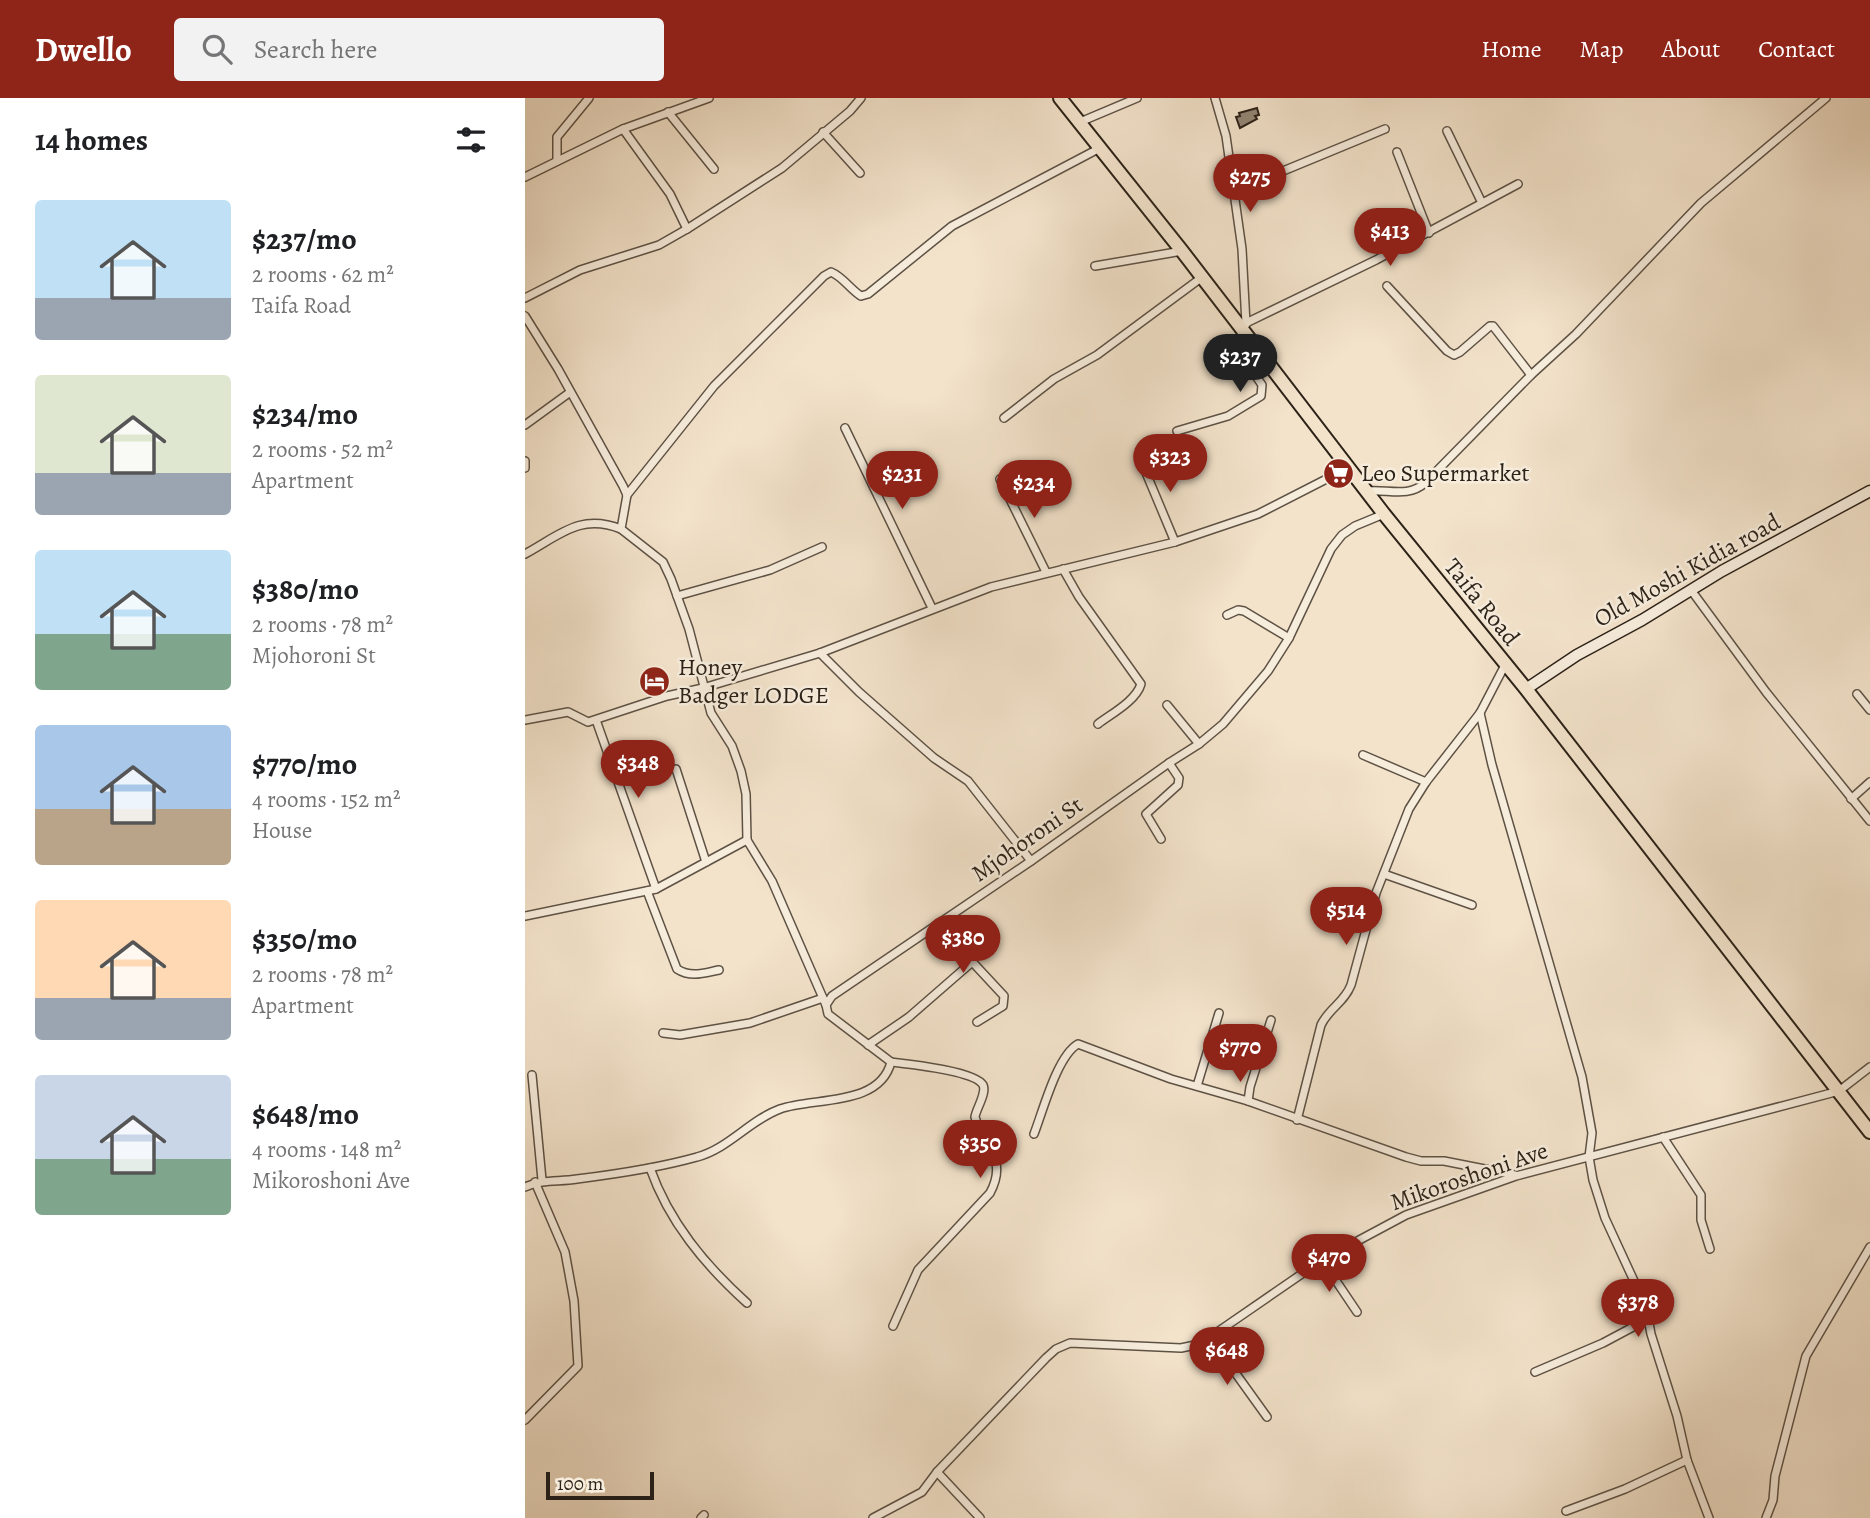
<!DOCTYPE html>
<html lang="en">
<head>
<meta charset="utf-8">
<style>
  body { margin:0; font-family:Alegreya,serif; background:#f2f2f2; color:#202124; height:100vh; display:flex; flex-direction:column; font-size:26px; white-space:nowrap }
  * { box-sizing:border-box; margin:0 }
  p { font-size:23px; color:#757577 }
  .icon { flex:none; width:38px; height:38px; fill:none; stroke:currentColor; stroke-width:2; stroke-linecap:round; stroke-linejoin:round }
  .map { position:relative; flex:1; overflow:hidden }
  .details { display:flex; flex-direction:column; background:#fff; width:525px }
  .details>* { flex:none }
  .scale { position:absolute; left:21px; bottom:18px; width:108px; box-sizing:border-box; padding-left:7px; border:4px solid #2c2218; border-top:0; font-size:19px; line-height:24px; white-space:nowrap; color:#2c2218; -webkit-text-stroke:5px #f7eddd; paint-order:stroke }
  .price { position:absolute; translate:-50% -60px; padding:0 16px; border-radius:24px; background:#8f2418; color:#fff; font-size:23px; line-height:46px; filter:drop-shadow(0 2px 4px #0008) }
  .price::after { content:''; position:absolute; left:50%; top:42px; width:21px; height:16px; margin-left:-10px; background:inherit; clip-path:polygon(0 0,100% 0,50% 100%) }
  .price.on { background:#222; color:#fff }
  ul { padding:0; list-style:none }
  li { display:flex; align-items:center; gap:21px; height:175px; padding:0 35px }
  li span { display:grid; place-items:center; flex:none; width:196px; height:140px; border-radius:7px; color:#555 }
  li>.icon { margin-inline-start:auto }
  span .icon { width:84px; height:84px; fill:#fffc; stroke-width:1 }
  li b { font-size:30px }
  h2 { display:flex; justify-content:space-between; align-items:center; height:84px; padding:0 35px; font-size:30px }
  header { display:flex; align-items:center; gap:42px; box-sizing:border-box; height:98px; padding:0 35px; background:#8f2418; color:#fff }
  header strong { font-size:33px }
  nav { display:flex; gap:38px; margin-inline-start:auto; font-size:24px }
  .search { width:490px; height:63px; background:#f2f2f2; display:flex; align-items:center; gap:18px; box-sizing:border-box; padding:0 24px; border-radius:7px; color:#757577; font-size:26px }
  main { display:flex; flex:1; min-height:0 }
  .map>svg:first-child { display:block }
  .building { fill:#938675; stroke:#2c2218; stroke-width:2 }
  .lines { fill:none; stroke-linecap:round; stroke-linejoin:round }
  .street-casing { stroke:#5e5245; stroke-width:10 }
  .secondary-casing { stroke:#2c2218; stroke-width:13 }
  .highway-casing { stroke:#2c2218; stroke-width:16 }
  .street { stroke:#f7eddd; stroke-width:7 }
  .secondary { stroke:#f7eddd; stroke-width:10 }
  .highway { stroke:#f3e3cb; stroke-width:12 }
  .labels { text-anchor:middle; stroke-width:5; stroke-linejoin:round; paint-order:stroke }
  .poi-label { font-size:24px; fill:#2c2218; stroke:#f7eddd; text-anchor:start }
  .street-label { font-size:24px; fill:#2c2218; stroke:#f7eddd }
</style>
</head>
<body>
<header>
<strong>Dwello</strong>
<div class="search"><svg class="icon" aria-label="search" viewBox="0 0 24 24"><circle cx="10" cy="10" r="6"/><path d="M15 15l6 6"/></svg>Search here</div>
<nav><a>Home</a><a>Map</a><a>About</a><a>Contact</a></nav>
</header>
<main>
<section class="details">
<h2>14 homes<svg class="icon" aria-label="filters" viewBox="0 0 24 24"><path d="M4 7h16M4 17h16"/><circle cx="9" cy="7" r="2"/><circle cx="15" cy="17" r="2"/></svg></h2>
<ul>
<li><span style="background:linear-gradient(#bfe0f5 70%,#9aa5b1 0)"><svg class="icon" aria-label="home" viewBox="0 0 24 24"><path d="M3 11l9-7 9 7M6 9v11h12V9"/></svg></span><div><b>$237/mo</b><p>2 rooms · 62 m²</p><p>Taifa Road</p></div></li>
<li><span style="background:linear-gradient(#dfe7d0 70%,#9aa5b1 0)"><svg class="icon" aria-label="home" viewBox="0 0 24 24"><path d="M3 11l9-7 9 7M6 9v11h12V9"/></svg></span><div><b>$234/mo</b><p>2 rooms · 52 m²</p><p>Apartment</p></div></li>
<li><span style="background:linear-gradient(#bfe0f5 60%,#7fa58c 0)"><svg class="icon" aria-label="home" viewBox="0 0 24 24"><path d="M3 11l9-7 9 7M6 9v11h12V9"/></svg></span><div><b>$380/mo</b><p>2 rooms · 78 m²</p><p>Mjohoroni St</p></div></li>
<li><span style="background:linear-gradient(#a9c7e8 60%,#b9a48a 0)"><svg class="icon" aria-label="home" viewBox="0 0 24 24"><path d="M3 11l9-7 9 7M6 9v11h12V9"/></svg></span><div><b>$770/mo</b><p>4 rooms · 152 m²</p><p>House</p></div></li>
<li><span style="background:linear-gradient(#ffd9b3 70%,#9aa5b1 0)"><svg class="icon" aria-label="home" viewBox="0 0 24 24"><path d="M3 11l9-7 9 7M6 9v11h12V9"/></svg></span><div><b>$350/mo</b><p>2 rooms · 78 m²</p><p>Apartment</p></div></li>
<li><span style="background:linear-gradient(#c9d6e8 60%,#7fa58c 0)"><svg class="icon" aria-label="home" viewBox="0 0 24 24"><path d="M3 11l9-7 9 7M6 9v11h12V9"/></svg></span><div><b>$648/mo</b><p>4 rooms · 148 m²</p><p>Mikoroshoni Ave</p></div></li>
</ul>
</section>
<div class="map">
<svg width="1345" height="1420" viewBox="0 0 1345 1420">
  <rect width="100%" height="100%" fill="#f3e3cb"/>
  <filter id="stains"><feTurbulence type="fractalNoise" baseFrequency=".00286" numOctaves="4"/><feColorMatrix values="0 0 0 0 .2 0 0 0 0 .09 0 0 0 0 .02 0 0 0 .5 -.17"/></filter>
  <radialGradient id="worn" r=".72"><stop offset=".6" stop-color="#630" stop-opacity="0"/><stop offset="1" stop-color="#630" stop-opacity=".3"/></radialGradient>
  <path class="building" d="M732,10L734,17L730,18L732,21L715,30L711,19L715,18L714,15Z"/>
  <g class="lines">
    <defs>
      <g id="street">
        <path d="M690,0L701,38L717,151L721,226"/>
        <path d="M143,14L189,71"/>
        <path d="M555,24L612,0"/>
        <path d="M98,31L145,96L162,131"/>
        <path d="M922,33L957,105"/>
        <path d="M298,34L335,75"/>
        <path d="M872,54L904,135"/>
        <path d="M32,63V39L64,0"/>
        <path d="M0,79L98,31L184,0"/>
        <path d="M707,94L860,31"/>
        <path d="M570,168L657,153"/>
        <path d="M862,188L922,253L929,257L935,254L965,228H968L1006,277"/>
        <path d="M0,200L55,172L134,147L162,131L257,70L325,13L336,0"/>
        <path d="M0,218L33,271L98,388L102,397L96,431L138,464L146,481L164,531L186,615L207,648L216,673L221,696L222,742L247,783L301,907"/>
        <path d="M721,225L851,162L993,86"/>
        <path d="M479,320L529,281L572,257L676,180"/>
        <path d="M0,327L44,295"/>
        <path d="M320,330L407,510"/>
        <path d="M652,333L703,318L736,298L737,287L718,259L724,243"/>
        <path d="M614,358L650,444"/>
        <path d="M0,363V370"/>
        <path d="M475,381L521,474"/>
        <path d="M842,393C863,391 883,400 900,385L1006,277L1051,236L1176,105L1301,0"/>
        <path d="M102,397L189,288L299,178L306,174C318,179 325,191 336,198L343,196L427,128L575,50"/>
        <path d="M0,456C35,437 55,415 96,431"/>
        <path d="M538,471L554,499L616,586C611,603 586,616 573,626"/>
        <path d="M1166,492L1241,594L1345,723"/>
        <path d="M152,498L245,472L297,449"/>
        <path d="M702,517L713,512L719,513L764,540"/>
        <path d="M295,555L334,594L409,660L443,683L506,763"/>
        <path d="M1332,596L1345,612"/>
        <path d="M642,607L674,646"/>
        <path d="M955,615L967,667L1057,979L1067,1035L1064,1059L1068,1082L1080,1120L1121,1209L1126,1236L1152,1318L1162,1362L1184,1420"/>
        <path d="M0,622L43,614L63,624L142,598L178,590L295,555L466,489L650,444L733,416L825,369"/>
        <path d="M71,622L131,791"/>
        <path d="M838,657L901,684"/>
        <path d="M151,671L181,764"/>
        <path d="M1326,701L1345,684"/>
        <path d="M636,741L621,716L653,687L654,680L644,665"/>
        <path d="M859,776L947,807"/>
        <path d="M122,793L152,871C166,880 179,875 194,872"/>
        <path d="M0,818L131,791L222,742"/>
        <path d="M413,827L479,898L478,908L452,924"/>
        <path d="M138,935L155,937L225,925L298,900"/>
        <path d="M343,947L384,919L446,865"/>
        <path d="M366,964C383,966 450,973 458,987C462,995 451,1011 450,1019C457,1046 484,1060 465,1095L393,1172L368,1228"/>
        <path d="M7,977L17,1082"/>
        <path d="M672,988L694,915"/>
        <path d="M723,1003L725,989L746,922"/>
        <path d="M772,1022L796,927C804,910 819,905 826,887L851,795L884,711L901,684L955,615L980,567"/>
        <path d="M509,1036C518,1013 532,958 553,946L646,981L723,1003L881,1059L896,1063H919L990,1077"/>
        <path d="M1138,1039L1176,1097V1122L1185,1151"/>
        <path d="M125,1070C144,1124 180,1167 222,1205"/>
        <path d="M0,1089C18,1081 33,1084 52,1081C92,1076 133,1070 172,1059C203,1051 225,1022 255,1011C288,999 355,1009 366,964L303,916L301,907L307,898L506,763L644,665L674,646L698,626L743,573L764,540L806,451L817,437L830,428L859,416"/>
        <path d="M797,1162L832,1214"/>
        <path d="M686,1241L742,1319"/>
        <path d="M1010,1274L1078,1245L1123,1221"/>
        <path d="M0,1322L53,1268L49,1203L40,1154L10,1084"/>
        <path d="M412,1374L455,1420"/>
        <path d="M1041,1413L1100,1391L1162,1362"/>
        <path d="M176,1420L179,1417"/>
        <path d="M348,1420L397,1394L412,1374L521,1260L531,1251L545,1245L656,1250L675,1246L797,1162L881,1117L991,1078L1314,993L1345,969"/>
        <path d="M1241,1420L1248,1402L1250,1378L1281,1258L1345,1149"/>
      </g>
      <path id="secondary" d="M1001,591L1052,557L1117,522L1197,473L1345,393"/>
      <path id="highway" d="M535,0L657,153L859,416L1001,591L1345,1034"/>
    </defs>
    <use href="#street" class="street-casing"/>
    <use href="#secondary" class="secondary-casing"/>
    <use href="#highway" class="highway-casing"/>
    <use href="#street" class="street"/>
    <use href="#secondary" class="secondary"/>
    <use href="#highway" class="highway"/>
  </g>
  <defs>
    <symbol id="supermarket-disc" viewBox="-11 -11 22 22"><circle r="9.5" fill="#8f2418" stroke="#f7eddd"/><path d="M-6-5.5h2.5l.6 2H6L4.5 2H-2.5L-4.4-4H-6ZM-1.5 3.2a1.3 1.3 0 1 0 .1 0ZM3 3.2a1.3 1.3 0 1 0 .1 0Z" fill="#fff"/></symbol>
    <symbol id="hotel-disc" viewBox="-11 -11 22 22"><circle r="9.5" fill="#8f2418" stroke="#f7eddd"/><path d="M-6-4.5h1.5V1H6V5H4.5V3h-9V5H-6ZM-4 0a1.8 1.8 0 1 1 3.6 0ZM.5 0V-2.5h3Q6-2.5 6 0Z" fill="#fff"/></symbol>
  </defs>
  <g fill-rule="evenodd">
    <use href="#supermarket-disc" x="796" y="358" width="35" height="35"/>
    <use href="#hotel-disc" x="112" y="566" width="35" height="35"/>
  </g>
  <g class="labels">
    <g class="poi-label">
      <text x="836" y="383">Leo Supermarket</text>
      <text x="153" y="577">Honey<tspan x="153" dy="28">Badger LODGE</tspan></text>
    </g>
    <g class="street-label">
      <text transform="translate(1162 472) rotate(-29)" y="8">Old Moshi Kidia road</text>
      <text transform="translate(957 504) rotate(51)" y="8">Taifa Road</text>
      <text transform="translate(502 741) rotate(-35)" y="8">Mjohoroni St</text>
      <text transform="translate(944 1078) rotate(-19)" y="8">Mikoroshoni Ave</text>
    </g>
  </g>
  <rect width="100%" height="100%" filter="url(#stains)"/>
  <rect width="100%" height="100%" fill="url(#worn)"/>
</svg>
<div class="scale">100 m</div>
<b class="price" style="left:725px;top:116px">$275</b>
<b class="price" style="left:865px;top:170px">$413</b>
<b class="price on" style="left:715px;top:296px">$237</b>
<b class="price" style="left:645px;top:396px">$323</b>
<b class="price" style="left:377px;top:413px">$231</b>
<b class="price" style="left:509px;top:422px">$234</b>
<b class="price" style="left:113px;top:702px">$348</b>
<b class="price" style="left:821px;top:849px">$514</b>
<b class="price" style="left:438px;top:877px">$380</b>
<b class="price" style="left:715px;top:986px">$770</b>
<b class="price" style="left:455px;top:1082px">$350</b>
<b class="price" style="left:804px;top:1196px">$470</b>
<b class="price" style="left:1113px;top:1241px">$378</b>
<b class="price" style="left:702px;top:1289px">$648</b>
</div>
</main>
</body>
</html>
